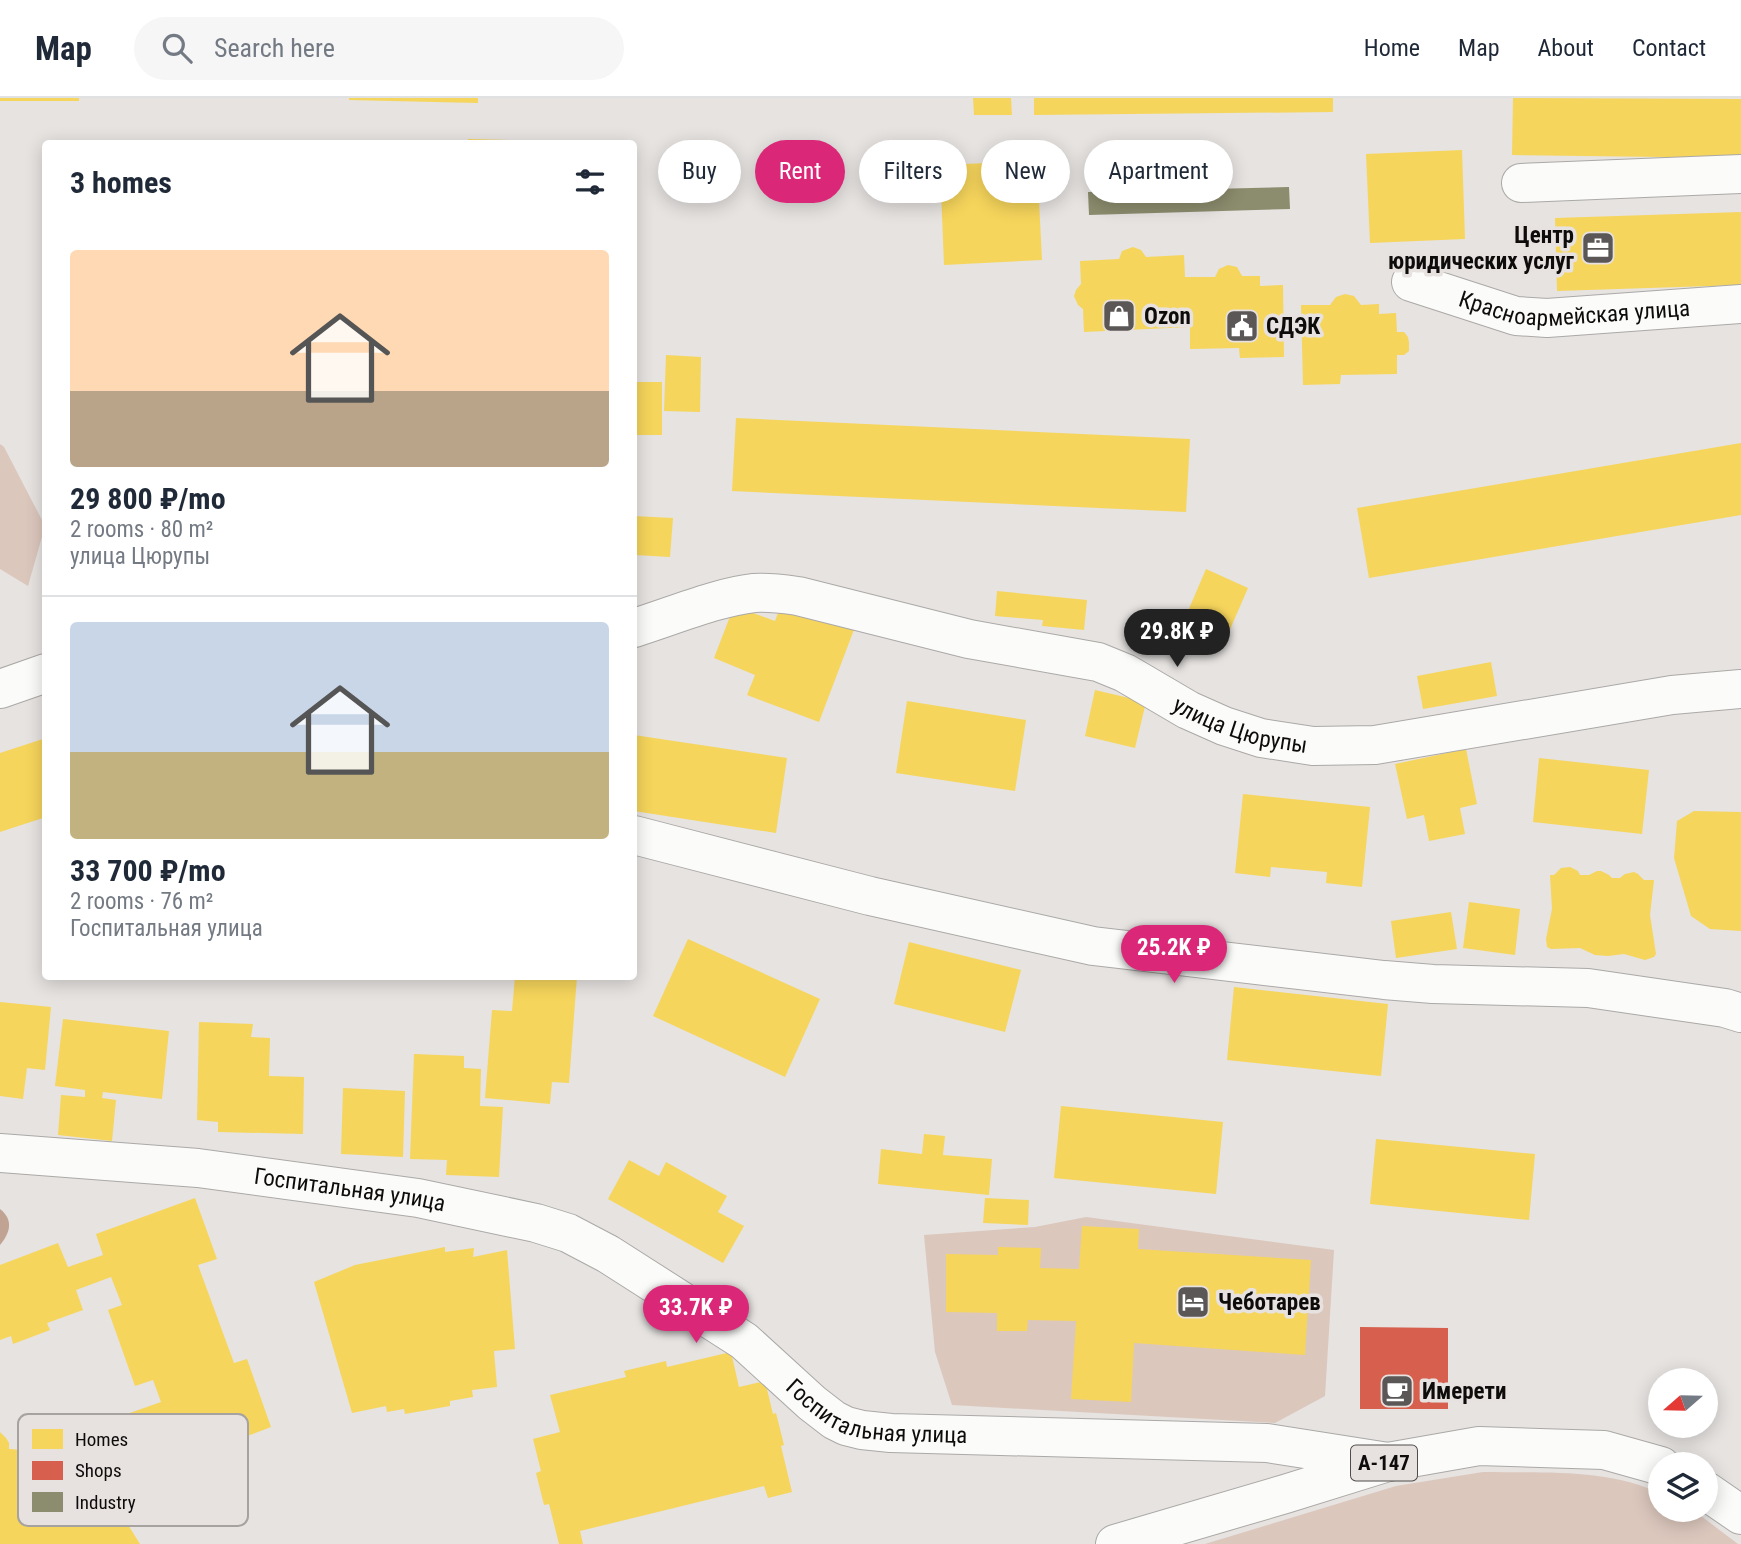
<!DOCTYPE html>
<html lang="en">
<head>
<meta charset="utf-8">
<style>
  body { margin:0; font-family:"Roboto Condensed",sans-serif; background:#f6f6f7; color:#1f2937; height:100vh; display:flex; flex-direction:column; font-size:26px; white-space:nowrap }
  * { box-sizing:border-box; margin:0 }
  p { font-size:23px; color:#747a83 }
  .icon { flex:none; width:38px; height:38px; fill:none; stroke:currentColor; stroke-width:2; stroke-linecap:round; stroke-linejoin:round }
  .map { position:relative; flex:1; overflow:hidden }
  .details { position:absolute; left:42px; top:42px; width:595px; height:840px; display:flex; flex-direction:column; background:#fff; border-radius:7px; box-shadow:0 4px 18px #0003 }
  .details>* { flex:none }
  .top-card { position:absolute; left:658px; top:42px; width:665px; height:63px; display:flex; gap:14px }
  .needle { width:46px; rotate:250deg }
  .tools { position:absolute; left:1648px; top:1270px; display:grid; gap:14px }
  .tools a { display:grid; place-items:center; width:70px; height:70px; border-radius:50%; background:#fff; box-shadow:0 4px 18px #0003; font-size:35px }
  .price { position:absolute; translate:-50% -60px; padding:0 16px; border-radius:24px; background:#db2777; color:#fff; font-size:23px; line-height:46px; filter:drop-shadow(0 2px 4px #0008) }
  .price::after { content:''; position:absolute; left:50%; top:42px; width:21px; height:16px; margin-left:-10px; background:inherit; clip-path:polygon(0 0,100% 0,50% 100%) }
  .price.on { background:#222; color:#fff }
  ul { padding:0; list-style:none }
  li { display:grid; align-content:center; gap:14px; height:371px; padding:0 28px }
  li+li { border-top:2px solid #e0e1e3 }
  li span { display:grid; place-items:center; height:217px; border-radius:7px; color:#555 }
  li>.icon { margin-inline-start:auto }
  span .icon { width:126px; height:126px; fill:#fffc; stroke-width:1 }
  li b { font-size:30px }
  h2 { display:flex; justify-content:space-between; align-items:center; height:84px; padding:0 28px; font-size:30px }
  .pill { padding:0 24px; border-radius:32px; background:#fff; box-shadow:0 4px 18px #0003; font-size:24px; line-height:63px }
  .pill.on { background:#db2777; color:#fff }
  header { display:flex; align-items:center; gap:42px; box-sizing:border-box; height:98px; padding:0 35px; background:#fff; border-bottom:2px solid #e0e1e3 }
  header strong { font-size:33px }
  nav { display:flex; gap:38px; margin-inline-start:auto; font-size:24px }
  .search { width:490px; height:63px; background:#f6f6f7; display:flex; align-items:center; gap:18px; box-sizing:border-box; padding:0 24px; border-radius:38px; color:#747a83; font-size:26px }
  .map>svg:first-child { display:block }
  .green { fill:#dcc7bd }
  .water { fill:#c1a394 }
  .homes { fill:#f6d55c }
  .shops { fill:#d6604d }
  .industry { fill:#8c8c6e }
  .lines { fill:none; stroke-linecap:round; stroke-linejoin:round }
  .minor-casing { stroke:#aba9a7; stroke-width:40 }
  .major-casing { stroke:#aba9a7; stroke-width:40 }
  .minor { stroke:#fbfbfa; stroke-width:38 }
  .major { stroke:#fbfbfa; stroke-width:38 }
  .labels { text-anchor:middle; stroke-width:7; stroke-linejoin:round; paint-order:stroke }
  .shield { fill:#e7e2e0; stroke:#4f4c4b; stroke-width:2 }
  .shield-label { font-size:21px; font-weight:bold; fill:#0e0c0b }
  .poi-label { font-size:23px; font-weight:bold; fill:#0e0c0b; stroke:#e7e2e0; text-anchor:start }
  .street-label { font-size:23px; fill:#0e0c0b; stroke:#e7e2e0 }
  .key { fill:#e7e2e0; stroke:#a6a2a0; stroke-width:2 }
  .key-label { font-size:19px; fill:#0e0c0b }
</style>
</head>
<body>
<header>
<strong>Map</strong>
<div class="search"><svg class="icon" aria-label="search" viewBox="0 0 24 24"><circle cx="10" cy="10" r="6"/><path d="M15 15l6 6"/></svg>Search here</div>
<nav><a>Home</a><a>Map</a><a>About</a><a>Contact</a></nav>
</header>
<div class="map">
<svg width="1741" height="1446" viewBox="0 0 1741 1446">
  <rect width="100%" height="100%" fill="#e6e3e1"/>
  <g class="green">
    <path d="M0,346L4,349L45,428L28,488L0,471Z"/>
    <path d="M1086,1119L1334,1152L1325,1298L1275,1325L952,1307L935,1254L924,1137L1035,1129Z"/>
    <path d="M1483,1374C1539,1375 1611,1370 1661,1396V1412H1691L1701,1418L1738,1446H1205L1396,1388Z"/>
  </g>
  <path class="water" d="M0,1111C14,1122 10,1135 0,1147Z"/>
  <g class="homes">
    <rect x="0" y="0" width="79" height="3"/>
    <path d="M349,0H478V5L349,2Z"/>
    <path d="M973,0H1011L1012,17H974Z"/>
    <path d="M1034,0H1333V14L1034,17Z"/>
    <path d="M1513,0L1741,1V60L1512,57Z"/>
    <path d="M468,41L553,43L552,46H468Z"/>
    <path d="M1462,52L1465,141L1370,145L1366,56Z"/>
    <path d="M1037,63L1042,162L944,167L940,67Z"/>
    <path d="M1741,114V187L1557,193L1555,120Z"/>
    <path d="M1133,149L1141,152L1146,159L1184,157L1185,179H1215L1219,171L1228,167L1237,169L1242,178H1260V188L1283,187L1284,259L1240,260L1239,250L1190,251V229L1084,234L1083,211L1078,207L1074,198L1076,192L1081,186L1080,163L1119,161L1122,153Z"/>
    <path d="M1345,196L1354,198L1361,207L1379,206V216L1396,215L1397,234H1404L1408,239L1409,245V253L1404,257H1397V276L1341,277L1340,286L1303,287L1301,207H1330L1336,199Z"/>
    <path d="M666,257L701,259L700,314L664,313Z"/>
    <rect x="634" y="284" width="28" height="53"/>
    <path d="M736,320L1190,341L1186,414L732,393Z"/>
    <path d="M1741,345V417L1369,480L1357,410Z"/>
    <path d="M634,418L673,420L670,459L634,457Z"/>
    <path d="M1206,471L1248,490L1221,552L1179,534Z"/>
    <path d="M997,493L1087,502L1084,532L1042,528L1043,522L995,518Z"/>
    <path d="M783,501L855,529L819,624L747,597L755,577L714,560L734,508L775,523Z"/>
    <path d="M1491,564L1497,598L1423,611L1417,578Z"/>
    <path d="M1095,592L1146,604L1135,650L1085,638Z"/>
    <path d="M907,603L1026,622L1015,693L896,675Z"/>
    <path d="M634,637L787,660L776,735L634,713Z"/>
    <path d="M46,640V719L0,734V655Z"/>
    <path d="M1466,651L1477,706L1460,710L1465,736L1429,743L1424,717L1407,721L1395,666Z"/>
    <path d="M1539,660L1649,672L1642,736L1533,724Z"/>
    <path d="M1243,696L1370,709L1362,789L1326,785L1327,774L1271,769L1270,779L1235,775Z"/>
    <path d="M1694,713L1741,714V833L1710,831L1691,818L1674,760L1677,723Z"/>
    <path d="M1570,769L1578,773L1580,777H1589L1597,773H1601L1609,777L1612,780H1620L1625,776L1634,774L1638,776L1644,782H1654L1650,817L1656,856L1654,859L1645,862L1624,856L1608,858L1595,857L1580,850L1551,851L1547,849L1546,841L1552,811L1550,777H1554L1561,770Z"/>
    <path d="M1469,804L1520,811L1515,857L1463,850Z"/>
    <path d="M1451,814L1457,851L1396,860L1391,823Z"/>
    <path d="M688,841L820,901L785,979L653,918Z"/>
    <path d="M909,844L1021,872L1005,934L894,906Z"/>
    <path d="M515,878H577L569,985L552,984L550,1006L485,1000L492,912L512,913Z"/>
    <path d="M1234,889L1388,906L1381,978L1227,962Z"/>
    <path d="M0,904L51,909L45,972L27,970L23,1001L0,998Z"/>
    <path d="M63,921L169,933L162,1001L103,994L102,1000L116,1002L112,1043L58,1037L61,997L85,999V992L55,988Z"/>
    <path d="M199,924L253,926L251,939L270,940L269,978L304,979L303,1036L218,1034V1024L197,1022Z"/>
    <path d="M414,956L464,958V970L481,971L480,1008L503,1009L499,1079L446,1077L447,1062L410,1061Z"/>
    <path d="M343,990L405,993L403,1059L341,1056Z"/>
    <path d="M1061,1008L1223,1024L1216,1096L1054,1080Z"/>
    <path d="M924,1036L945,1038L943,1057L992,1061L989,1097L878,1086L881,1051L922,1056Z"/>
    <path d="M1376,1041L1535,1056L1529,1122L1370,1106Z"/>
    <path d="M629,1062L659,1078L666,1064L727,1098L718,1114L744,1128L723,1165L608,1101Z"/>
    <path d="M195,1100L217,1161L198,1167L234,1265L247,1261L271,1329L231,1344L241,1372L145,1407L120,1340L24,1373L56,1380L85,1389L108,1402L125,1422L140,1446H0V1334L6,1340L9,1345V1351L25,1352L161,1304L153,1282L135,1288L108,1212L122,1207L111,1179L76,1192L83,1212L47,1225L50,1232L13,1246L11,1238L0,1242V1167L58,1145L68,1169L103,1157L96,1136Z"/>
    <path d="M985,1100L1029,1102L1028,1127L983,1125Z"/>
    <path d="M1082,1128L1139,1131L1138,1151L1311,1162L1305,1257L1134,1245L1131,1304L1071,1301L1076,1223L1028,1222L1027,1233H997V1215L946,1214V1156L998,1157V1149L1041,1150L1040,1170L1079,1171Z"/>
    <path d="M445,1149V1154L474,1150L473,1159L507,1152L515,1251L494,1253L497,1289L472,1292L473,1299L450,1303V1308L405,1316L404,1311L387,1314L386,1308L352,1315L314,1184L355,1167Z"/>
    <path d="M731,1254L739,1289L765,1283L773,1316L776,1315L784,1347L781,1348L792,1394L768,1400L764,1388L580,1433L583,1446H559L549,1406L544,1407L536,1375L541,1373L533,1341L560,1334L550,1297L626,1279L624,1273L666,1263L667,1269Z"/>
  </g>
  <path class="shops" d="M1360,1229L1448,1230V1311H1360Z"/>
  <path class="industry" d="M1289,89L1290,111L1089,117L1088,94Z"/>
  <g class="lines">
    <defs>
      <g id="minor">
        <path d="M1521,85L1741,76"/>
        <path id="s1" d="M1411,184L1516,218L1547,220L1741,206"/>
        <path id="s2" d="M634,530C670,519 717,499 754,495C769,494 783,496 798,498L969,541L1098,564L1125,575L1188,612L1224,628L1261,640L1313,648L1375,647L1672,597L1741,591"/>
        <path d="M0,591L46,575"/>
        <path d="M634,737L870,798L1093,848L1384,882L1433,886L1588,890L1725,910L1741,915"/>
        <path id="s3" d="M0,1055L198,1070L418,1100L536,1125L568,1135L608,1156L744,1243L812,1305L834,1322L846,1328L862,1332L891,1335L1267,1345L1388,1364"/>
      </g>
      <g id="major">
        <path d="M1706,1393L1741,1417"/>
        <path d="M1115,1446L1285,1396L1388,1364L1479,1348L1604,1352L1661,1368"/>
      </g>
    </defs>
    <use href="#minor" class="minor-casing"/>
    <use href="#major" class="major-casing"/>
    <use href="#minor" class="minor"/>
    <use href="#major" class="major"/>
  </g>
  <defs>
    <symbol id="office-square" viewBox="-11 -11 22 22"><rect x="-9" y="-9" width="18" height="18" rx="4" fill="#5a5756" stroke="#e7e2e0"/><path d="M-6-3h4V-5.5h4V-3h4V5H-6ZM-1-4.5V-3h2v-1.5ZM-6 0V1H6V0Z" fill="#fff"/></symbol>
    <symbol id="shop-square" viewBox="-11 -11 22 22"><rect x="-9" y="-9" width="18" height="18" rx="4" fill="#5a5756" stroke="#e7e2e0"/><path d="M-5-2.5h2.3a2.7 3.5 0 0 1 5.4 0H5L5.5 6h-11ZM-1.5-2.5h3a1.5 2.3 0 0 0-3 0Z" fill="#fff"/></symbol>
    <symbol id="civic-square" viewBox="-11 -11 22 22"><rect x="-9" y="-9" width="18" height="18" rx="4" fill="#5a5756" stroke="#e7e2e0"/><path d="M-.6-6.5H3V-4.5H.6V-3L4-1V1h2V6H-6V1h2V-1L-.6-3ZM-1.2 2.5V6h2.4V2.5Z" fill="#fff"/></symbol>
    <symbol id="hotel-square" viewBox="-11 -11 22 22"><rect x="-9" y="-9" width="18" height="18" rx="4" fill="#5a5756" stroke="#e7e2e0"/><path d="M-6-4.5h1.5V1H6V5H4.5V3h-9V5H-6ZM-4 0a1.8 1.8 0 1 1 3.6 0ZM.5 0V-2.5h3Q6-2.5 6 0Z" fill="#fff"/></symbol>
    <symbol id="cafe-square" viewBox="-11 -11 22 22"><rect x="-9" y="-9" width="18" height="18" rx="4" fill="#5a5756" stroke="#e7e2e0"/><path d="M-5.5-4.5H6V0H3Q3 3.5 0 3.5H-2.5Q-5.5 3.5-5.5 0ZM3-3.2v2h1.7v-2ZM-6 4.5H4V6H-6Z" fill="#fff"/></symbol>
  </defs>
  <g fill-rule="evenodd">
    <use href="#office-square" x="1579" y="131" width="38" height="38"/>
    <use href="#shop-square" x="1100" y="199" width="38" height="38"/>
    <use href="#civic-square" x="1223" y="209" width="38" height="38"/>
    <use href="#hotel-square" x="1174" y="1185" width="38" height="38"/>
    <use href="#cafe-square" x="1378" y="1274" width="38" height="38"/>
  </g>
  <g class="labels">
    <rect class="shield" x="1351" y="1347.5" width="66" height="35" rx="5"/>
    <g class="shield-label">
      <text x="1384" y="1372">А-147</text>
    </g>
    <g class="poi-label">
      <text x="1574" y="145" text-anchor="end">Центр<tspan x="1574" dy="26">юридических услуг</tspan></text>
      <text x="1144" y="226">Ozon</text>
      <text x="1266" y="236">СДЭК</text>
      <text x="1218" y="1212">Чеботарев</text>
      <text x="1422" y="1301">Имерети</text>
    </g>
    <g class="street-label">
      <text dy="8" stroke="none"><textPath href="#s1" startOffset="168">Красноармейская улица</textPath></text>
      <text dy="8" stroke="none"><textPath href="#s2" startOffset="634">улица Цюрупы</textPath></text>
      <text dy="8" stroke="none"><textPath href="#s3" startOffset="352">Госпитальная улица</textPath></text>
      <text dy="8" stroke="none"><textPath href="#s3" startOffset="940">Госпитальная улица</textPath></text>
    </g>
  </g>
  <rect x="18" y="1316" width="230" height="112" rx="10" class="key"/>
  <rect x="32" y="1331" width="31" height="20" fill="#f6d55c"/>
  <rect x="32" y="1363" width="31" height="19" fill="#d6604d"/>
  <rect x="32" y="1394" width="31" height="20" fill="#8c8c6e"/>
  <g class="key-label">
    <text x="75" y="1348">Homes</text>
    <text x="75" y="1379">Shops</text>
    <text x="75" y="1411">Industry</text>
  </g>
</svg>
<div class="tools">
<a><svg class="needle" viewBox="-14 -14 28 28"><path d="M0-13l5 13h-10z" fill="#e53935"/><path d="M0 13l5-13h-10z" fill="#747a83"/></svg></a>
<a><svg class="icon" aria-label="layers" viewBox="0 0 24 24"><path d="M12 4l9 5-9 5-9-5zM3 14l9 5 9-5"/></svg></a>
</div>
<b class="price on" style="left:1177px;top:571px">29.8K ₽</b>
<b class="price" style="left:1174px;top:887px">25.2K ₽</b>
<b class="price" style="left:696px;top:1247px">33.7K ₽</b>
<div class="top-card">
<a class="pill">Buy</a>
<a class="pill on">Rent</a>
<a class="pill">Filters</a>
<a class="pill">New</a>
<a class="pill">Apartment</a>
</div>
<section class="details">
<h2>3 homes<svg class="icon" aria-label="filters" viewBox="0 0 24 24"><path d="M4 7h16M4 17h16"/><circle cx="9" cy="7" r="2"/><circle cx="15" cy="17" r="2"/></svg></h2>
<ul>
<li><span style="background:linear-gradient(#ffd9b3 65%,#b9a48a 0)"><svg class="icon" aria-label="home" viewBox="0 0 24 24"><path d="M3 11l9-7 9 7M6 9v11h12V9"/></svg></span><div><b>29 800 ₽/mo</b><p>2 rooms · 80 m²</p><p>улица Цюрупы</p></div></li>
<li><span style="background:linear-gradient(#c9d6e8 60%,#c2b280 0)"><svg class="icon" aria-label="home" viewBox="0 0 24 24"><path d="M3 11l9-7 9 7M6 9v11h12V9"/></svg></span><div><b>33 700 ₽/mo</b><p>2 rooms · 76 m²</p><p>Госпитальная улица</p></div></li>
</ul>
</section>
</div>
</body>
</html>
